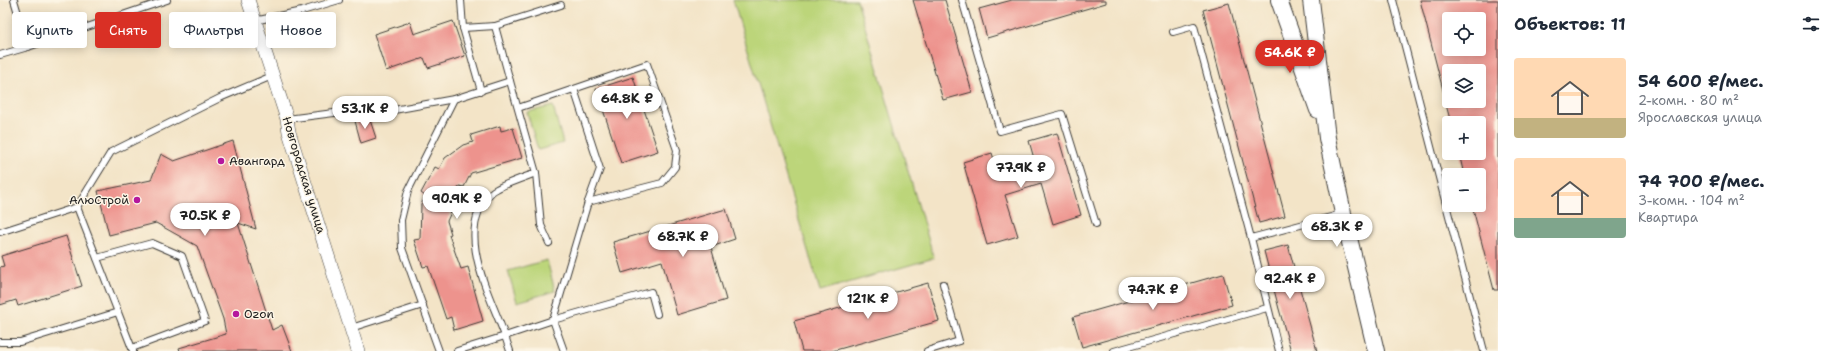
<!DOCTYPE html>
<html lang="ru">
<head>
<meta charset="utf-8">
<style>
  body { margin:0; font-family:"Shantell Sans",sans-serif; background:#f2f2f3; color:#1f2937; height:100vh; display:flex; flex-direction:column; font-size:15px; white-space:nowrap }
  * { box-sizing:border-box; margin:0 }
  p { font-size:13px; color:#747a83 }
  .icon { flex:none; width:22px; height:22px; fill:none; stroke:currentColor; stroke-width:2; stroke-linecap:round; stroke-linejoin:round }
  .map { position:relative; flex:1; overflow:hidden }
  .drawer { display:flex; flex-direction:column; background:#fff; width:340px }
  .drawer>* { flex:none }
  .banner { position:absolute; left:12px; top:12px; width:380px; height:36px; display:flex; gap:8px }
  .fabs { position:absolute; left:1442px; top:12px; display:grid; gap:8px }
  .fabs a { display:grid; place-items:center; width:44px; height:44px; border-radius:4px; background:#fff; box-shadow:0 2px 10px #0003; font-size:20px }
  .price { position:absolute; translate:-50% -34px; padding:0 9px; border-radius:14px; background:#fff; color:#222; font-size:13px; line-height:26px; filter:drop-shadow(0 1px 2px #0008) }
  .price::after { content:''; position:absolute; left:50%; top:24px; width:12px; height:9px; margin-left:-6px; background:inherit; clip-path:polygon(0 0,100% 0,50% 100%) }
  .price.current { background:#d93025; color:#fff }
  ul { padding:0; list-style:none }
  li { display:flex; align-items:center; gap:12px; height:100px; padding:0 16px }
  li span { display:grid; place-items:center; flex:none; width:112px; height:80px; border-radius:4px; color:#555 }
  li>.icon { margin-inline-start:auto }
  span .icon { width:48px; height:48px; fill:#fffc; stroke-width:1 }
  li b { font-size:17px }
  h2 { display:flex; justify-content:space-between; align-items:center; height:48px; padding:0 16px; font-size:17px }
  .chip { padding:0 14px; border-radius:4px; background:#fff; box-shadow:0 2px 10px #0003; font-size:14px; line-height:36px }
  .chip.current { background:#d93025; color:#fff }
  main { display:flex; flex:1; min-height:0 }
  .map>svg:first-child { display:block }
  .green { fill:#bcd57a; stroke:#6c784b }
  .building { fill:#ed938d; fill-rule:evenodd }
  .lines { fill:none; stroke-linecap:round; stroke-linejoin:round }
  .service-casing { stroke:#3c3a36; stroke-width:8 }
  .minor-casing { stroke:#3c3a36; stroke-width:14 }
  .tertiary-casing { stroke:#3c3a36; stroke-width:18 }
  .service { stroke:#fff; stroke-width:6 }
  .minor { stroke:#fff; stroke-width:13 }
  .tertiary { stroke:#fff; stroke-width:16 }
  .poi-dot { fill:#b5179e; stroke:#fcf5e5; stroke-width:1.5 }
  .labels { text-anchor:middle; stroke-width:3; stroke-linejoin:round; paint-order:stroke }
  .poi-label { font-size:12px; fill:#1c1c1c; stroke:#fcf5e5; text-anchor:start }
  .street-label { font-size:12px; fill:#1c1c1c; stroke:#fcf5e5 }
</style>
</head>
<body>
<main>
<div class="map">
<svg width="1498" height="351" viewBox="0 0 1498 351">
  <rect width="100%" height="100%" fill="#fcf5e5"/>
  <filter id="ink" filterUnits="userSpaceOnUse"><feTurbulence type="fractalNoise" baseFrequency=".025" numOctaves="2"/><feDisplacementMap in="SourceGraphic" scale="8" xChannelSelector="R" yChannelSelector="G"/><feConvolveMatrix kernelMatrix="1 2 1 2 8 2 1 2 1" color-interpolation-filters="sRGB"/></filter>
  <filter id="wash" filterUnits="userSpaceOnUse"><feTurbulence type="fractalNoise" baseFrequency=".012" numOctaves="4" result="noise"/><feDisplacementMap in="SourceGraphic" scale="16" xChannelSelector="R" yChannelSelector="G"/><feGaussianBlur stdDeviation="0.9" result="paint"/><feColorMatrix in="noise" values="0 0 0 0 0 0 0 0 0 0 0 0 0 0 0 0 0 1.4 0 .05"/><feComposite in="paint" operator="in"/></filter>
  <g filter="url(#wash)">
    <rect width="100%" height="100%" fill="#f3e4c7"/>
    <g class="green">
      <path d="M733,0H857L934,258L820,291Z"/>
      <path d="M553,106L563,143L538,150L527,112Z"/>
      <path d="M547,260L555,291L517,302L508,271Z"/>
    </g>
    <g id="blocks">
      <g class="building">
        <path d="M913,0H945L972,92L943,100Z"/>
        <path d="M1012,0H1106V3L987,38L979,9Z"/>
        <path d="M1420,0H1498V290H1494L1472,205H1479V175H1464L1459,153H1479V123H1451L1445,101H1479V71H1449V98H1445ZM1449,19H1479V49H1449Z"/>
        <path d="M1229,3L1285,216L1259,223L1203,10Z"/>
        <path d="M453,21L465,56L428,68L424,58L386,71L374,34L410,22L414,34Z"/>
        <path d="M633,77L658,151L621,163L596,89Z"/>
        <path d="M369,117L376,138L361,143L355,121Z"/>
        <path d="M500,126L501,131L513,128L522,158L471,173L464,187L459,186L449,204L453,208L447,221L451,234L449,235L461,269L468,267L483,321L454,330L451,317L446,319L428,266L423,267L414,240L420,239L421,205L425,196L421,193L435,167L439,169L445,158L463,145L473,142L471,135Z"/>
        <path d="M1057,133L1081,215L1053,224L1041,184L1005,195L1018,236L987,245L963,162L992,153L1000,180L1037,169L1029,141Z"/>
        <path d="M233,141L256,229L238,223L272,330L282,325L292,351H180L179,348L226,334L223,319L197,246L156,223L109,235L98,191L151,180L161,154L174,161Z"/>
        <path d="M726,209L735,239L711,247L726,300L677,315L662,261L622,273L613,242Z"/>
        <path d="M66,236L82,286L18,306L16,300L0,305V267L4,266L1,256Z"/>
        <path d="M1288,245L1317,351H1291L1279,309L1264,251Z"/>
        <path d="M1223,274L1232,305L1082,347L1073,317Z"/>
        <path d="M928,283L939,321L832,351H802L794,321Z"/>
      </g>
    </g>
  </g>
  <g filter="url(#ink)">
    <use href="#blocks" fill-opacity="0" stroke="#3c3a36" stroke-width="1"/>
    <g class="lines">
      <defs>
        <g id="service">
          <path d="M461,0L463,28L481,91"/>
          <path d="M962,0L1000,131L1062,114L1096,224"/>
          <path d="M1393,0L1484,351"/>
          <path d="M254,21L302,11L339,0"/>
          <path d="M463,28L495,26"/>
          <path d="M1173,32L1194,26L1251,238"/>
          <path d="M28,47L167,0"/>
          <path d="M0,55L28,47L14,0"/>
          <path d="M510,81L495,26L561,5"/>
          <path d="M574,89L600,169L588,202"/>
          <path d="M518,108L647,64L677,150L675,167L662,183L588,202L553,320"/>
          <path d="M287,119L334,113L383,112L454,99L510,81L536,173C526,177 497,186 491,193C453,230 490,295 505,336L553,320L564,351"/>
          <path d="M536,173L541,225L549,243"/>
          <path d="M77,207L133,351"/>
          <path d="M0,232L77,207L111,152L222,97L272,76"/>
          <path d="M97,258L152,243L182,256L205,321L132,348"/>
          <path d="M553,320L651,292L657,314"/>
          <path d="M351,328L423,305"/>
          <path d="M0,342H20L118,312"/>
          <path d="M439,351L402,248L401,220L408,191L454,99"/>
          <path d="M457,351L505,336L510,351"/>
          <path d="M927,351L959,341L943,284"/>
          <path d="M1114,351L1267,308"/>
          <path d="M1279,351L1251,238L1342,214"/>
        </g>
        <path id="minor" d="M248,0L287,119L289,132L358,351"/>
        <g id="tertiary">
          <path d="M1279,0L1318,110"/>
          <path d="M1311,0L1327,138L1343,213L1376,351"/>
        </g>
      </defs>
      <use href="#service" class="service-casing"/>
      <use href="#minor" class="minor-casing"/>
      <use href="#tertiary" class="tertiary-casing"/>
      <use href="#service" class="service"/>
      <use href="#minor" class="minor"/>
      <use href="#tertiary" class="tertiary"/>
    </g>
  </g>
  <g class="poi-dot">
    <circle cx="221" cy="161" r="4"/>
    <circle cx="137" cy="200" r="4"/>
    <circle cx="236" cy="314" r="4"/>
  </g>
  <g class="labels">
    <g class="poi-label">
      <text x="229" y="165">Авангард</text>
      <text x="129" y="204" text-anchor="end">АлюСтрой</text>
      <text x="244" y="318">Ozon</text>
    </g>
    <g class="street-label">
      <text transform="translate(304 175) rotate(73)" y="4">Новгородская улица</text>
    </g>
  </g>
</svg>
<div class="fabs">
<a><svg class="icon" aria-label="locate" viewBox="0 0 24 24"><circle cx="12" cy="12" r="6"/><path d="M12 2v4M12 18v4M2 12h4M18 12h4"/></svg></a>
<a><svg class="icon" aria-label="layers" viewBox="0 0 24 24"><path d="M12 4l9 5-9 5-9-5zM3 14l9 5 9-5"/></svg></a>
<a>+</a>
<a>−</a>
</div>
<b class="price current" style="left:1290px;top:74px">54.6K ₽</b>
<b class="price" style="left:627px;top:120px">64.8K ₽</b>
<b class="price" style="left:365px;top:130px">53.1K ₽</b>
<b class="price" style="left:1021px;top:189px">77.9K ₽</b>
<b class="price" style="left:457px;top:220px">90.9K ₽</b>
<b class="price" style="left:205px;top:237px">70.5K ₽</b>
<b class="price" style="left:1337px;top:248px">68.3K ₽</b>
<b class="price" style="left:683px;top:258px">68.7K ₽</b>
<b class="price" style="left:1290px;top:300px">92.4K ₽</b>
<b class="price" style="left:1153px;top:311px">74.7K ₽</b>
<b class="price" style="left:868px;top:320px">121K ₽</b>
<div class="banner">
<a class="chip">Купить</a>
<a class="chip current">Снять</a>
<a class="chip">Фильтры</a>
<a class="chip">Новое</a>
</div>
</div>
<section class="drawer">
<h2>Объектов: 11<svg class="icon" aria-label="filters" viewBox="0 0 24 24"><path d="M4 7h16M4 17h16"/><circle cx="9" cy="7" r="2"/><circle cx="15" cy="17" r="2"/></svg></h2>
<ul>
<li><span style="background:linear-gradient(#ffd9b3 75%,#c2b280 0)"><svg class="icon" aria-label="home" viewBox="0 0 24 24"><path d="M3 11l9-7 9 7M6 9v11h12V9"/></svg></span><div><b>54 600 ₽/мес.</b><p>2-комн. · 80 m²</p><p>Ярославская улица</p></div></li>
<li><span style="background:linear-gradient(#ffd9b3 75%,#7fa58c 0)"><svg class="icon" aria-label="home" viewBox="0 0 24 24"><path d="M3 11l9-7 9 7M6 9v11h12V9"/></svg></span><div><b>74 700 ₽/мес.</b><p>3-комн. · 104 m²</p><p>Квартира</p></div></li>
</ul>
</section>
</main>
</body>
</html>
